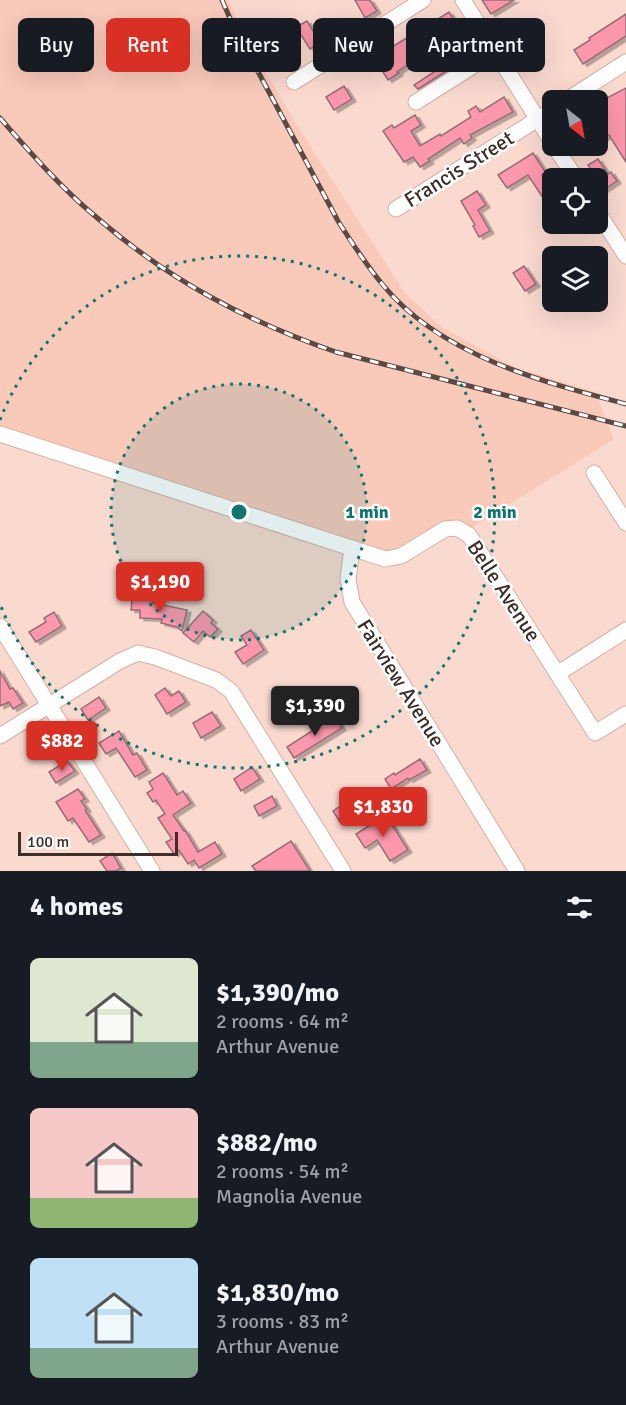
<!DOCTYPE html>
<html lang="en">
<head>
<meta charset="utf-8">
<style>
  body { margin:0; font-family:Signika,sans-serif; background:#242831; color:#f1f3f6; height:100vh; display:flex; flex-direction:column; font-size:22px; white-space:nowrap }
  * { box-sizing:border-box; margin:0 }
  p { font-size:20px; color:#9ea1a6 }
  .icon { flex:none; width:33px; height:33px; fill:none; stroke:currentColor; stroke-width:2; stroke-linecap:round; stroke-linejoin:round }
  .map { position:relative; height:871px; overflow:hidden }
  .sheet { display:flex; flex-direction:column; background:#171b24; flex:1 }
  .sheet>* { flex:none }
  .hud { position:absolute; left:18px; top:18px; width:591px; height:54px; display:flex; gap:12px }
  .needle { width:39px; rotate:149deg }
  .buttons { position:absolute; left:542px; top:90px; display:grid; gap:12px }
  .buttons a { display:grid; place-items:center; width:66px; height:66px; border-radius:9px; background:#171b24; box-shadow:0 6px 24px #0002; font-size:30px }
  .scale { position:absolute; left:18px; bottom:15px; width:160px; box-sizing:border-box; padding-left:6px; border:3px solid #3d2e29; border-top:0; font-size:16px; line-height:21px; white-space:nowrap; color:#3d2e29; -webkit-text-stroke:4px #fff; paint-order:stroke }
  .price { position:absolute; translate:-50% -51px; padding:0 14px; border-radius:6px; background:#d93025; color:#fff; font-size:20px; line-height:39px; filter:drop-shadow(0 2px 3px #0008) }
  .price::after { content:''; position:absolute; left:50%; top:36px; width:18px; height:14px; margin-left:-9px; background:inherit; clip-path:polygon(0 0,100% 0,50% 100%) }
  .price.active { background:#222; color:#fff }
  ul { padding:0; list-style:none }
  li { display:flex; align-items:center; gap:18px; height:150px; padding:0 30px }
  li span { display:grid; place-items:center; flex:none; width:168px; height:120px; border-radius:9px; color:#555 }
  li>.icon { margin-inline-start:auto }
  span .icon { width:72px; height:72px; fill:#fffc; stroke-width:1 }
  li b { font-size:26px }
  h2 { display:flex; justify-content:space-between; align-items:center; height:72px; padding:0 30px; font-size:26px }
  .chip { padding:0 21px; border-radius:9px; background:#171b24; box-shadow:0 6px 24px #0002; font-size:21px; line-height:54px }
  .chip.active { background:#d93025; color:#fff }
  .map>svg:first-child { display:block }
  .built { fill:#f9c9ba }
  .building { fill:#fd97ac; stroke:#946e75; stroke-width:1.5; filter:url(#shadow) }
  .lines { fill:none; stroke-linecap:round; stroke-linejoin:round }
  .minor-casing { stroke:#d5afa2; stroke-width:17 }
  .minor { stroke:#fff; stroke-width:15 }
  .rail-casing { stroke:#5b4943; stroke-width:5 }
  .rail { stroke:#fff; stroke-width:3; stroke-dasharray:9; stroke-linecap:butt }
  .ring { fill:none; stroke:#0f766e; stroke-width:3; stroke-dasharray:3 6 }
  .labels { text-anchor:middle; stroke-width:5; stroke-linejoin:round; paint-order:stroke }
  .street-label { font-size:21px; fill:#3d2e29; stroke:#fff }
  .centre { fill:#0f766e; stroke:#fff; stroke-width:3 }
  .ring-label { font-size:18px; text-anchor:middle; font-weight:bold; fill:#0f766e; stroke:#fff; stroke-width:5; stroke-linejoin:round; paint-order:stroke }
</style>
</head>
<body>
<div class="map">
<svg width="626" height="871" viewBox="0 0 626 871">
  <defs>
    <filter id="shadow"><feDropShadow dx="4" dy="2.5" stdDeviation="0" flood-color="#0004"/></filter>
  </defs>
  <rect width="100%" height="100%" fill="#fad9cf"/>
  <path class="built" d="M0,0H228L252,50L305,138L405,293L443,328L514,367L595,392L614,439L467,531L458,526L399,554L385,555L0,432Z"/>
  <g class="building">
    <path d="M355,0H370L377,11L365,18Z"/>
    <path d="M482,0H514L491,14Z"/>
    <path d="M449,12L457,25L434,40L438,47L431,52L430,50L397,72L399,73L388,80L374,58L408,37L410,41L440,22L438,19Z"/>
    <path d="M626,14V36L583,64L574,50L590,40L589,38Z"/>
    <path d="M307,21L320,42L310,49L296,27Z"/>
    <path d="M463,52L467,58L418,89L414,85L434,72L433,71Z"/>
    <path d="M344,86L352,99L334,110L326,97Z"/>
    <path d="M626,88V162L609,135L600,141L597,136V113L607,107L603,100Z"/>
    <path d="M504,97L513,112L470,135L472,138L464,144L460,138L428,159L430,161L420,167L413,157L404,162L383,131L392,125L394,128L415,115L421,125L411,131L420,146L440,134L441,136L471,117L468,111L476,106L480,112Z"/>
    <path d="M533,153L546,173L542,175L552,190V201L547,204L528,175L507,188L498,175Z"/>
    <path d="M598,159L608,174L611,172L617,181L602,191L597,184V178L588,165Z"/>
    <path d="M477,191L486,205L478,210L490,231L479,237L473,226L475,225L461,201Z"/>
    <path d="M524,266L536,284L525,291L513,273Z"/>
    <path d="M132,599L153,600V603L187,610L182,631L177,627L161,623L162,619L140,618V610H131Z"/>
    <path d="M203,611L213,620L211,623L218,629L210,637L203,631L194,642L183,633Z"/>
    <path d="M54,612L62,626L36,642L29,632L46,622L44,618Z"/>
    <path d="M251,630L264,650L243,664L235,652L247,645L241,636Z"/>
    <path d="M0,671L10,689L13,688L23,703L13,709L9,702L0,706Z"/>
    <path d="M165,688L171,696L179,691L186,702L167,714L155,695Z"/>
    <path d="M99,697L106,708L88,720L81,709Z"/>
    <path d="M212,712L221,726L201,738L193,723Z"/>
    <path d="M335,716L342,728L294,758L287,747Z"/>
    <path d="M119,731L133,755L137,753L147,770L135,777L116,748L106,754L99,743Z"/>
    <path d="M420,759L427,770L409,780L408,778L391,789L385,779L394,773L395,775Z"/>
    <path d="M67,761L75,771L56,783L49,772Z"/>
    <path d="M252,767L260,779L241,791L234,779Z"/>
    <path d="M163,773L177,795L183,791L191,803L173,815L184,831L185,830L198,852L215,842L222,854L199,868L194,860L188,864L179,850L174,854L166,842L172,839L158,818L165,814L156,800L153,802L147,793L153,789L149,782Z"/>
    <path d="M78,789L85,799L81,801L87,809L85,810L101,835L89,842L73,818L68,821L56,802Z"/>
    <path d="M272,796L277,806L259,816L254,806Z"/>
    <path d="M348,801L355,813L340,822L333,811Z"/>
    <path d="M386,815L408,850L390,861L377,840L365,848L356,834Z"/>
    <path d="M291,841L310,871H256L252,866Z"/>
    <path d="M112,853L121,868L116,871H107L100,861Z"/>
  </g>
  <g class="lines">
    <defs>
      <g id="minor">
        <path d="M463,0L552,142"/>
        <path d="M294,82L423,0"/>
        <path d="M567,100L626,62"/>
        <path d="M416,102L495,52"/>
        <path d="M554,146L576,178"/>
        <path d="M396,209L552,110"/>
        <path d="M597,211L626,256"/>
        <path d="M0,434L385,559L401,556L445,529L457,528L469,535L595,733L626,714"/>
        <path d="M594,473L626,523"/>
        <path d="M352,548L348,579L352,602L517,871"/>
        <path d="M0,626L152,871"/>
        <path d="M557,674L626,630"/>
        <path d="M0,736L120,661L138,653L155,657L216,680L231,691L343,871"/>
      </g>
    </defs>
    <use href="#minor" class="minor-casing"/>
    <use href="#minor" class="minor"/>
    <defs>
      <g id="rail">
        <path d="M222,0L232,23L338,221C352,243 366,265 383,285C440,355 542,382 626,404"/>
        <path d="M0,118C30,152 60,187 95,216C167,279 246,321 336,352L626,426"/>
      </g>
    </defs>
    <use href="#rail" class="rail-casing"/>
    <use href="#rail" class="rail"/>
  </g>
  <circle cx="239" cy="512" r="128" fill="#0f766e" fill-opacity=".12"/>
  <g class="ring">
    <circle cx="239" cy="512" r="128"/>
    <path d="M0 420A256 256 0 1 1 0 604"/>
  </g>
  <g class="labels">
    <g class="street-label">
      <text transform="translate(459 169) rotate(-32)" y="7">Francis Street</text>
      <text transform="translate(504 591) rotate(57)" y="7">Belle Avenue</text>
      <text transform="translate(401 683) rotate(58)" y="7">Fairview Avenue</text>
    </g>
  </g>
  <circle cx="239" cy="512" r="9" class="centre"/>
  <g class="ring-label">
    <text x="367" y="518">1 min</text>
    <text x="495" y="518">2 min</text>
  </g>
</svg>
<div class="buttons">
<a><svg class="needle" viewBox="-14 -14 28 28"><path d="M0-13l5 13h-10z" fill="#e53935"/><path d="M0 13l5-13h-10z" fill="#9ea1a6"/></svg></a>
<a><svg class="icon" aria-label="locate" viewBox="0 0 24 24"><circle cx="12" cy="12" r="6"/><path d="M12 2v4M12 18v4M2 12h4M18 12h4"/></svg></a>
<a><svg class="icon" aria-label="layers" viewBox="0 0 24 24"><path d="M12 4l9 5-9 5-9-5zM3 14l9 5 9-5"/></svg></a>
</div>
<div class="scale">100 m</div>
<b class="price" style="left:160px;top:613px">$1,190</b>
<b class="price active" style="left:315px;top:737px">$1,390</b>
<b class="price" style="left:62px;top:772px">$882</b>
<b class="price" style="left:383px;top:838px">$1,830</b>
<div class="hud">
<a class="chip">Buy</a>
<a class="chip active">Rent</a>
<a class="chip">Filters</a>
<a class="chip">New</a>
<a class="chip">Apartment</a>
</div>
</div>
<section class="sheet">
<h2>4 homes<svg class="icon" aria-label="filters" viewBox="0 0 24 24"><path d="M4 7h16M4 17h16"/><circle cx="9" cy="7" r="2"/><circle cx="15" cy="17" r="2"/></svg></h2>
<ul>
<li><span style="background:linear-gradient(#dfe7d0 70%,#7fa58c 0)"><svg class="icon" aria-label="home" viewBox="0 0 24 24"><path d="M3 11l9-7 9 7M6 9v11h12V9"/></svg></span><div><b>$1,390/mo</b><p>2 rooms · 64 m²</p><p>Arthur Avenue</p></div></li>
<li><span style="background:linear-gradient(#f6c9c9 75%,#8fb573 0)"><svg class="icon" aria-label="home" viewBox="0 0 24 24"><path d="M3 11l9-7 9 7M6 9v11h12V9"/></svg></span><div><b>$882/mo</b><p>2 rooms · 54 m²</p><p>Magnolia Avenue</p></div></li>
<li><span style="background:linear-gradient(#bfe0f5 75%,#7fa58c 0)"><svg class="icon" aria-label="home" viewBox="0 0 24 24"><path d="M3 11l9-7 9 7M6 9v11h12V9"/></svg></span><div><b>$1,830/mo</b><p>3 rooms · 83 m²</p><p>Arthur Avenue</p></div></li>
</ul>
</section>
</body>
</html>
